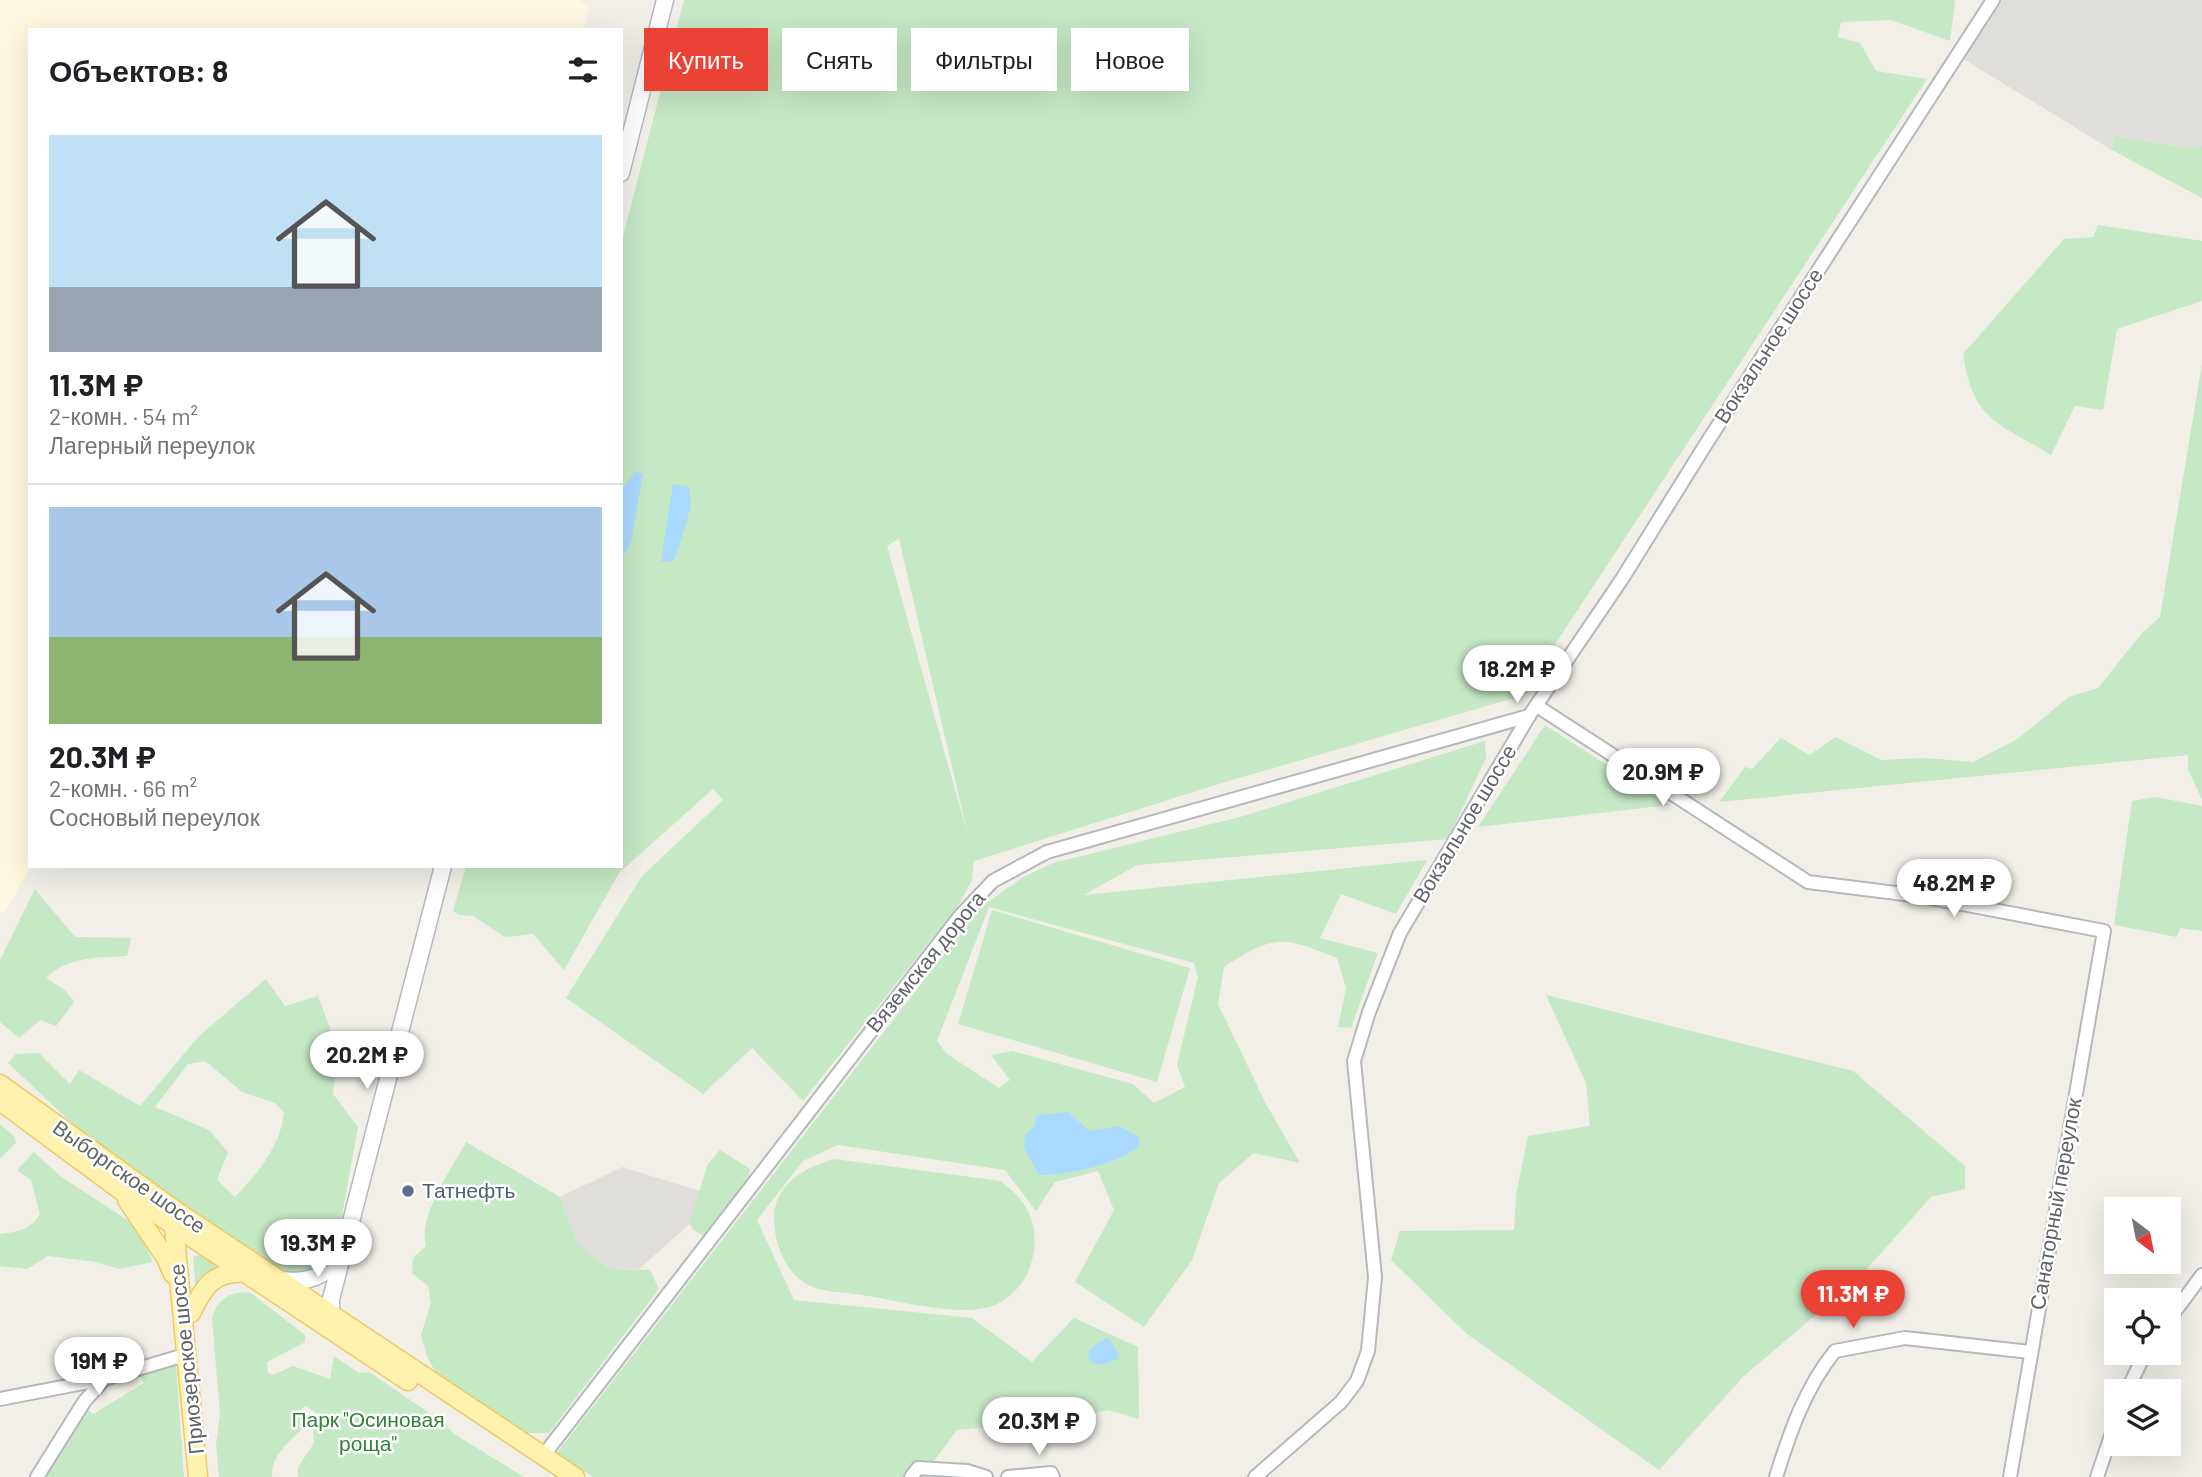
<!DOCTYPE html>
<html lang="ru">
<head>
<meta charset="utf-8">
<style>
  body { margin:0; font-family:Barlow,sans-serif; background:#f2f2f2; color:#202124; height:100vh; display:flex; flex-direction:column; font-size:26px; white-space:nowrap }
  * { box-sizing:border-box; margin:0 }
  p { font-size:23px; color:#757577 }
  .icon { flex:none; width:38px; height:38px; fill:none; stroke:currentColor; stroke-width:2; stroke-linecap:round; stroke-linejoin:round }
  .map { position:relative; flex:1; overflow:hidden }
  .drawer { position:absolute; left:28px; top:28px; width:595px; height:840px; display:flex; flex-direction:column; background:#fff; border-radius:0px; box-shadow:0 7px 28px #0002 }
  .drawer>* { flex:none }
  .guide { position:absolute; left:644px; top:28px; width:665px; height:63px; display:flex; gap:14px }
  .needle { width:46px; rotate:148deg }
  .buttons { position:absolute; left:2104px; top:1197px; display:grid; gap:14px }
  .buttons a { display:grid; place-items:center; width:77px; height:77px; border-radius:0px; background:#fff; box-shadow:0 7px 28px #0002; font-size:35px }
  .price { position:absolute; translate:-50% -60px; padding:0 16px; border-radius:24px; background:#fff; color:#222; font-size:23px; line-height:46px; filter:drop-shadow(0 2px 4px #0008) }
  .price::after { content:''; position:absolute; left:50%; top:42px; width:21px; height:16px; margin-left:-10px; background:inherit; clip-path:polygon(0 0,100% 0,50% 100%) }
  .price.current { background:#ea4335; color:#fff }
  ul { padding:0; list-style:none }
  li { display:grid; align-content:center; gap:14px; height:371px; padding:0 21px }
  li+li { border-top:2px solid #e0e0e0 }
  li span { display:grid; place-items:center; height:217px; border-radius:0px; color:#555 }
  li>.icon { margin-inline-start:auto }
  span .icon { width:126px; height:126px; fill:#fffc; stroke-width:1 }
  li b { font-size:30px }
  h2 { display:flex; justify-content:space-between; align-items:center; height:84px; padding:0 21px; font-size:30px }
  .chip { padding:0 24px; border-radius:0px; background:#fff; box-shadow:0 7px 28px #0002; font-size:24px; line-height:63px }
  .chip.current { background:#ea4335; color:#fff }
  .map>svg:first-child { display:block }
  .commercial { fill:#fef7e0 }
  .industrial { fill:#e0deda }
  .green { fill:#c5e8c5; fill-rule:evenodd }
  .water { fill:#aadaff }
  .lines { fill:none; stroke-linecap:round; stroke-linejoin:round }
  .minor-casing { stroke:#b5b8bc; stroke-width:16 }
  .secondary-casing { stroke:#b6babf; stroke-width:19 }
  .primary-casing { stroke:#f2c960; stroke-width:21 }
  .minor { stroke:#fff; stroke-width:12 }
  .secondary { stroke:#fff; stroke-width:16 }
  .primary { stroke:#fff2af; stroke-width:18 }
  .service-dot { fill:#5c6f8a; stroke:#fff; stroke-width:2.5 }
  .labels { text-anchor:middle; stroke-width:5; stroke-linejoin:round; paint-order:stroke }
  .street-label { font-size:21px; fill:#5f6368; stroke:#fff }
  .service-label { font-size:21px; fill:#4e5e75; stroke:#fff; text-anchor:start }
  .park-label { font-size:21px; fill:#348238; stroke:#fff }
</style>
</head>
<body>
<div class="map">
<svg width="2202" height="1477" viewBox="0 0 2202 1477">
  <rect width="100%" height="100%" fill="#f1efe8"/>
  <path class="commercial" d="M0,0H579L589,6L584,30H30L31,866L4,914L0,911Z"/>
  <g class="industrial">
    <path d="M2001,0H2202V145L2191,149L2115,136L2112,150L1962,58Z"/>
    <path d="M622,1167L700,1191L692,1222L639,1269H609L578,1244L560,1197Z"/>
  </g>
  <g class="green">
    <path d="M684,0H1955L1950,41L1891,20L1841,22L1838,37L1860,43L1876,71L1927,79L1521,696L1222,783L974,861L972,880L960,903L803,1101L752,1048L703,1094L566,998L642,876L723,800L713,789L619,873L564,970L533,934L505,937L473,916L459,915L453,911L466,866H621V244ZM898,539H899L968,836L887,546Z"/>
    <path d="M2115,136L2191,149L2202,145V198L2112,150Z"/>
    <path d="M2098,225L2202,241V301L2117,329L2103,410L2075,406L2051,455C1996,421 1974,422 1963,354L2064,239L2093,237Z"/>
    <path d="M2202,364V800L2188,769V755L1719,802L1745,767L1752,769L1781,738L1809,755L1836,737L1881,760L1926,758L1973,762L2016,740L2069,697L2098,688L2142,633L2160,617Z"/>
    <path d="M1545,725L1669,805L1478,827Z"/>
    <path d="M1485,741L1486,758L1448,839L1137,865L1084,895L1427,860L1396,914L1341,894L1320,938L1378,953L1351,1028L1338,1027L1346,988L1337,958C1282,936 1274,934 1224,967L1218,1004L1265,1102L1300,1163L1254,1153L1219,1183L1192,1260L1144,1327L1075,1282L1114,1210L1098,1171L1055,1182L1036,1211L1005,1170L838,1145L803,1161L757,1220L794,1300L972,1318L1032,1362L1074,1318L1138,1347L1139,1419L1108,1410L1072,1418L957,1430L922,1477H593L556,1454L980,908L1023,877L1053,863L1240,817ZM989,907L1194,963L1198,977L1177,1065L1185,1087L1154,1103L1133,1084L1012,1051L991,1055L1010,1080L999,1088L947,1054L937,1041Z"/>
    <path d="M2156,797L2202,806V931L2180,928L2177,937L2114,925L2132,801Z"/>
    <path d="M35,889L75,937L131,938L127,956C98,958 68,956 46,978L65,990L74,1002L56,1026L40,1020L19,1038L0,1022V960Z"/>
    <path d="M992,910L1190,968L1157,1082L958,1024Z"/>
    <path d="M266,979L285,1006L318,996L338,1050L333,1094L358,1127L335,1254L325,1269L293,1277L279,1271L77,1128L8,1063L16,1054L39,1053L70,1084L79,1070L140,1106L200,1035ZM205,1061L242,1092L275,1103L284,1113C280,1147 258,1173 235,1197L217,1180L228,1152L209,1130L155,1107L188,1064Z"/>
    <path d="M1546,995L1853,1071L1965,1166V1189L1931,1197L1857,1280L1744,1376L1659,1470L1467,1334L1391,1260L1400,1231L1514,1230L1516,1195L1528,1136L1590,1126L1586,1083Z"/>
    <path d="M0,1124L15,1137L16,1143L0,1158Z"/>
    <path d="M466,1142L560,1197L578,1244L609,1269L650,1270L659,1289L549,1433H524L440,1381L427,1356L421,1335L431,1303L428,1286L412,1273L413,1258L426,1246C417,1218 452,1168 466,1142Z"/>
    <path d="M720,1150L750,1169L749,1179L703,1236L693,1229L689,1222L708,1164Z"/>
    <path d="M34,1152L60,1176L135,1225L153,1262L119,1269L96,1262L48,1256L27,1269L0,1266V1234C17,1232 31,1230 40,1214L31,1180L17,1170Z"/>
    <path d="M834,1159L1001,1181C1011,1190 1023,1199 1029,1213C1043,1245 1030,1289 997,1304C988,1308 975,1310 966,1310C930,1310 890,1299 855,1294C842,1292 825,1292 813,1287C785,1276 774,1243 774,1217C775,1183 806,1167 834,1159Z"/>
    <path d="M201,1254L222,1268L196,1289L193,1257Z"/>
    <path d="M244,1292L252,1294L305,1335V1342L267,1362L268,1372L273,1375L293,1366L330,1379L334,1356L359,1373L369,1372L444,1423L454,1434L524,1477H298V1467L314,1443L313,1432L322,1417L306,1406L302,1408L305,1425C291,1442 271,1453 272,1477H219L216,1445L220,1414L212,1318C217,1301 226,1294 244,1292Z"/>
    <path d="M176,1363L184,1477H42L59,1455L86,1408L93,1414L144,1383L139,1375Z"/>
  </g>
  <g class="water">
    <path d="M635,471L643,474L631,542L621,561V491Z"/>
    <path d="M673,484L690,487C688,495 691,497 691,504C691,509 676,557 673,561L661,562Z"/>
    <path d="M1068,1112L1089,1131L1119,1126L1139,1137L1140,1144C1126,1163 1063,1176 1039,1175L1024,1148L1025,1135L1034,1127L1037,1115Z"/>
    <path d="M1108,1337L1119,1355L1117,1359L1101,1365L1092,1363L1087,1355C1093,1344 1098,1344 1108,1337Z"/>
  </g>
  <g class="lines">
    <defs>
      <g id="minor">
        <path d="M1537,706L1808,882L1920,896L2104,931L2010,1477"/>
        <path d="M2168,1321L2202,1275"/>
        <path d="M2127,1391L2145,1353"/>
        <path d="M0,1399L104,1379L188,1354"/>
        <path d="M543,1456L960,916L993,881L1047,852L1529,716"/>
        <path d="M37,1477L84,1402L104,1379"/>
        <path d="M911,1477L918,1468L967,1471L986,1477"/>
        <path d="M1008,1477L1051,1473L1053,1477"/>
        <path d="M1255,1477L1341,1402L1357,1381L1368,1351L1375,1277L1354,1061L1369,1012L1400,933L1529,716L1622,579L1706,444L1993,0"/>
        <path d="M1776,1477C1790,1432 1805,1388 1835,1351L1905,1338L2030,1352"/>
        <path d="M2097,1477L2116,1421"/>
      </g>
      <g id="secondary">
        <path d="M621,173L665,0"/>
        <path d="M282,1280C307,1283 324,1277 341,1258"/>
        <path d="M331,1325V1299L443,866"/>
      </g>
      <g id="primary">
        <path d="M0,1084L179,1213L575,1477"/>
        <path d="M0,1101L119,1189L408,1381"/>
        <path d="M127,1200L166,1258L173,1274"/>
        <path d="M176,1220L174,1226L198,1477"/>
        <path d="M191,1313C204,1287 213,1271 245,1273"/>
      </g>
    </defs>
    <use href="#minor" class="minor-casing"/>
    <use href="#secondary" class="secondary-casing"/>
    <use href="#primary" class="primary-casing"/>
    <use href="#minor" class="minor"/>
    <use href="#secondary" class="secondary"/>
    <use href="#primary" class="primary"/>
  </g>
  <circle class="service-dot" cx="408" cy="1191" r="7"/>
  <g class="labels">
    <g class="street-label">
      <text transform="translate(1769 346) rotate(-57)" y="7">Вокзальное шоссе</text>
      <text transform="translate(1465 824) rotate(-59)" y="7">Вокзальное шоссе</text>
      <text transform="translate(926 962) rotate(-51)" y="7">Вяземская дорога</text>
      <text transform="translate(129 1177) rotate(35)" y="7">Выборгское шоссе</text>
      <text transform="translate(2056 1204) rotate(-80)" y="7">Санаторный переулок</text>
      <text transform="translate(187 1359) rotate(-96)" y="7">Приозерское шоссе</text>
    </g>
    <g class="service-label">
      <text x="422" y="1198">Татнефть</text>
    </g>
    <g class="park-label">
      <text x="368" y="1427">Парк "Осиновая<tspan x="368" dy="24">роща"</tspan></text>
    </g>
  </g>
</svg>
<div class="buttons">
<a><svg class="needle" viewBox="-14 -14 28 28"><path d="M0-13l5 13h-10z" fill="#e53935"/><path d="M0 13l5-13h-10z" fill="#757577"/></svg></a>
<a><svg class="icon" aria-label="locate" viewBox="0 0 24 24"><circle cx="12" cy="12" r="6"/><path d="M12 2v4M12 18v4M2 12h4M18 12h4"/></svg></a>
<a><svg class="icon" aria-label="layers" viewBox="0 0 24 24"><path d="M12 4l9 5-9 5-9-5zM3 14l9 5 9-5"/></svg></a>
</div>
<b class="price" style="left:1517px;top:705px">18.2M ₽</b>
<b class="price" style="left:1663px;top:808px">20.9M ₽</b>
<b class="price" style="left:1954px;top:919px">48.2M ₽</b>
<b class="price" style="left:367px;top:1091px">20.2M ₽</b>
<b class="price" style="left:318px;top:1279px">19.3M ₽</b>
<b class="price current" style="left:1853px;top:1330px">11.3M ₽</b>
<b class="price" style="left:99px;top:1397px">19M ₽</b>
<b class="price" style="left:1039px;top:1457px">20.3M ₽</b>
<div class="guide">
<a class="chip current">Купить</a>
<a class="chip">Снять</a>
<a class="chip">Фильтры</a>
<a class="chip">Новое</a>
</div>
<section class="drawer">
<h2>Объектов: 8<svg class="icon" aria-label="filters" viewBox="0 0 24 24"><path d="M4 7h16M4 17h16"/><circle cx="9" cy="7" r="2"/><circle cx="15" cy="17" r="2"/></svg></h2>
<ul>
<li><span style="background:linear-gradient(#bfe0f5 70%,#9aa5b1 0)"><svg class="icon" aria-label="home" viewBox="0 0 24 24"><path d="M3 11l9-7 9 7M6 9v11h12V9"/></svg></span><div><b>11.3M ₽</b><p>2-комн. · 54 m²</p><p>Лагерный переулок</p></div></li>
<li><span style="background:linear-gradient(#a9c7e8 60%,#8fb573 0)"><svg class="icon" aria-label="home" viewBox="0 0 24 24"><path d="M3 11l9-7 9 7M6 9v11h12V9"/></svg></span><div><b>20.3M ₽</b><p>2-комн. · 66 m²</p><p>Сосновый переулок</p></div></li>
</ul>
</section>
</div>
</body>
</html>
